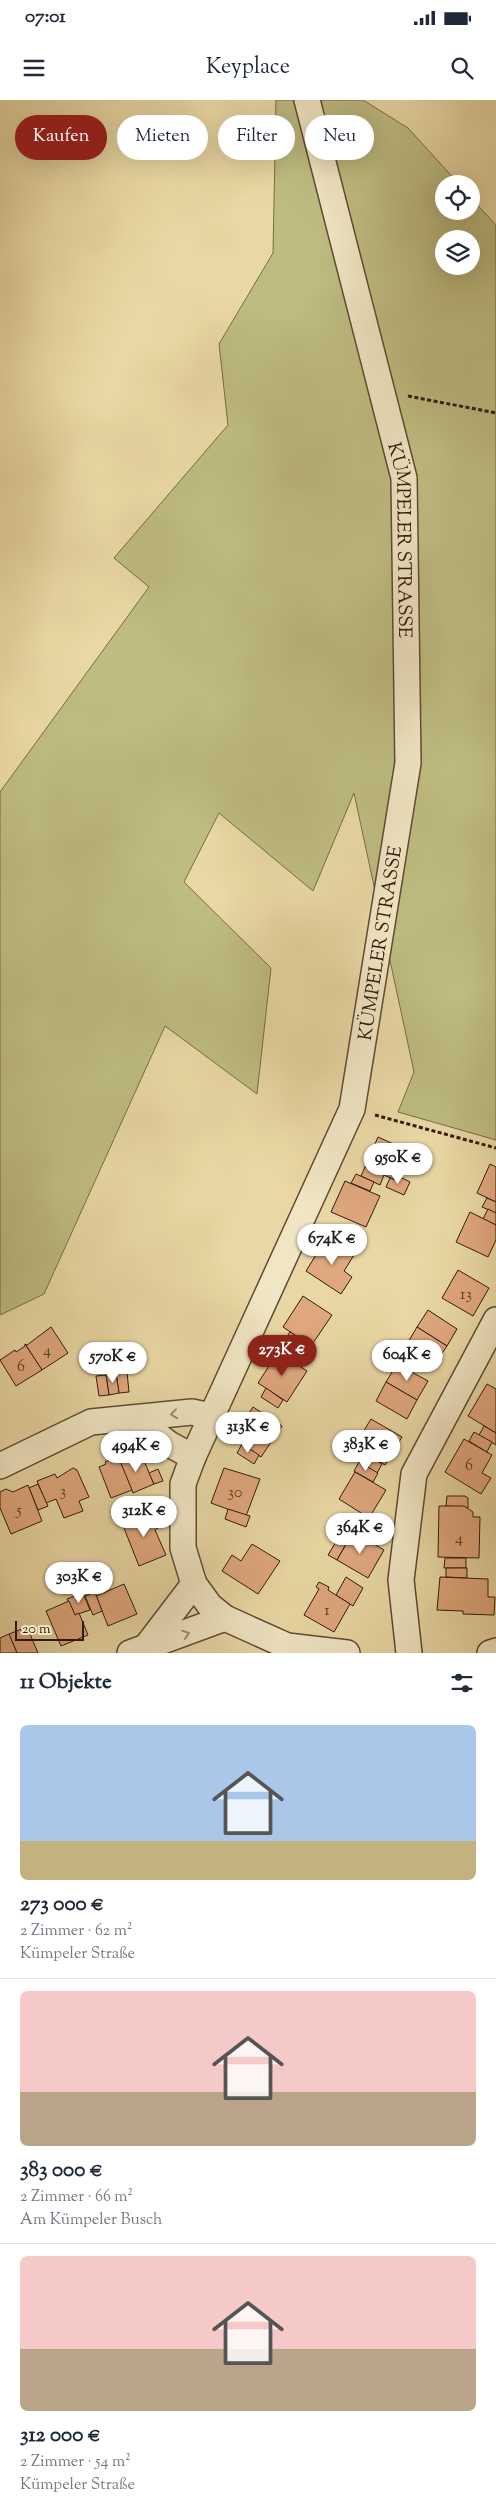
<!DOCTYPE html>
<html lang="de">
<head>
<meta charset="utf-8">
<style>
  body { margin:0; font-family:"Sorts Mill Goudy",serif; background:#f6f6f7; color:#1f2937; height:100vh; display:flex; flex-direction:column; font-size:19px; white-space:nowrap }
  * { box-sizing:border-box; margin:0 }
  p { font-size:16px; color:#747a83 }
  .icon { flex:none; width:28px; height:28px; fill:none; stroke:currentColor; stroke-width:2; stroke-linecap:round; stroke-linejoin:round }
  .map { position:relative; height:1553px; overflow:hidden }
  .panel { display:flex; flex-direction:column; background:#fff; flex:1 }
  .panel>* { flex:none }
  .top-card { position:absolute; left:15px; top:15px; width:466px; height:45px; display:flex; gap:10px }
  .fabs { position:absolute; left:435px; top:75px; display:grid; gap:10px }
  .fabs a { display:grid; place-items:center; width:45px; height:45px; border-radius:50%; background:#fff; box-shadow:0 5px 20px #0002; font-size:25px }
  .scale { position:absolute; left:15px; bottom:12px; width:69px; box-sizing:border-box; padding-left:5px; border:2px solid #331a0e; border-top:0; font-size:14px; line-height:18px; white-space:nowrap; color:#331a0e; -webkit-text-stroke:4px #f1e6c4; paint-order:stroke }
  .price { position:absolute; translate:-50% -42px; padding:0 11px; border-radius:18px; background:#fff; color:#222; font-size:16px; line-height:32px; filter:drop-shadow(0 1px 2px #0008) }
  .price::after { content:''; position:absolute; left:50%; top:30px; width:15px; height:11px; margin-left:-8px; background:inherit; clip-path:polygon(0 0,100% 0,50% 100%) }
  .price.active { background:#8f2418; color:#fff }
  ul { padding:0; list-style:none }
  li { display:grid; align-content:center; gap:10px; height:265px; padding:0 20px }
  li+li { border-top:1px solid #e0e1e3 }
  li span { display:grid; place-items:center; height:155px; border-radius:8px; color:#555 }
  li>.icon { margin-inline-start:auto }
  span .icon { width:90px; height:90px; fill:#fffc; stroke-width:1 }
  li b { font-size:21px }
  h2 { display:flex; justify-content:space-between; align-items:center; height:60px; padding:0 20px; font-size:21px }
  .chip { padding:0 18px; border-radius:22px; background:#fff; box-shadow:0 5px 20px #0002; font-size:18px; line-height:45px }
  .chip.active { background:#8f2418; color:#fff }
  .status { display:flex; justify-content:space-between; align-items:center; height:35px; padding:0 25px; background:#fff; direction:ltr }
  .status svg { height:14px; fill:currentColor }
  header { display:flex; justify-content:space-between; align-items:center; height:65px; padding:0 20px; background:#fff; font-size:22px; font-weight:600 }
  .map>svg:first-child { display:block }
  .green { fill:#bebc81; stroke:#786b48; fill-rule:evenodd }
  .building { fill:#e0a87f; stroke:#331a0e }
  .lines { fill:none; stroke-linecap:round; stroke-linejoin:round }
  .minor-casing { stroke:#604a34; stroke-width:28 }
  .path { stroke:#331a0e; stroke-width:3; stroke-dasharray:4 2.5; stroke-linecap:butt }
  .minor { stroke:#f1e6c4; stroke-width:25 }
  .oneway { stroke:#9c8a72 }
  .labels { text-anchor:middle; stroke-width:4; stroke-linejoin:round; paint-order:stroke }
  .number-label { font-size:16px; fill:#5e3e2a }
  .street-label { font-size:19px; fill:#331a0e; stroke:#f1e6c4 }
</style>
</head>
<body>
<div class="status"><b>07:01</b><svg viewBox="0 0 49 12"><path d="M0 12V9h3v3zM5 12V6h3v6zM10 12V3h3v9zM15 12V0h3v12zM26 1h20v11H26zM47 4h2v5h-2z"/></svg></div>
<header><svg class="icon" aria-label="menu" viewBox="0 0 24 24"><path d="M4 6h16M4 12h16M4 18h16"/></svg>Keyplace<svg class="icon" aria-label="search" viewBox="0 0 24 24"><circle cx="10" cy="10" r="6"/><path d="M15 15l6 6"/></svg></header>
<div class="map">
<svg width="496" height="1553" viewBox="0 0 496 1553">
  <rect width="100%" height="100%" fill="#e9d8a5"/>
  <filter id="stains"><feTurbulence type="fractalNoise" baseFrequency=".004" numOctaves="4"/><feColorMatrix values="0 0 0 0 .2 0 0 0 0 .09 0 0 0 0 .02 0 0 0 .5 -.17"/></filter>
  <radialGradient id="worn" r=".72"><stop offset=".6" stop-color="#630" stop-opacity="0"/><stop offset="1" stop-color="#630" stop-opacity=".3"/></radialGradient>
  <path class="green" d="M276,0H363L408,28L459,84H444V111H471V98L496,125V1040L398,1012L414,972L354,693L313,791L219,713L184,782L271,868L257,994L165,926L44,1194L0,1215V692L149,487L114,458L228,325L219,244L273,153ZM444,139H471V166H444Z"/>
  <g class="building">
    <path d="M378,1037L411,1052L398,1081L365,1067Z"/>
    <path d="M490,1064L496,1067V1102L477,1093Z"/>
    <path d="M365,1067L384,1075L380,1085L361,1076Z"/>
    <path d="M356,1074L374,1082L370,1091L351,1083Z"/>
    <path d="M400,1077L410,1082L404,1095L386,1087L390,1078L398,1081Z"/>
    <path d="M345,1081L380,1096L366,1127L331,1112Z"/>
    <path d="M487,1098L496,1102V1113L482,1107Z"/>
    <path d="M488,1109L496,1113V1125L483,1119Z"/>
    <path d="M470,1112L496,1125V1140L488,1157L456,1142Z"/>
    <path d="M334,1130L354,1143L349,1152L329,1138Z"/>
    <path d="M327,1137L354,1155L344,1171L352,1177L341,1194L306,1171Z"/>
    <path d="M458,1170L489,1188L473,1216L442,1198Z"/>
    <path d="M303,1196L332,1215L311,1246L283,1227Z"/>
    <path d="M428,1210L457,1229L447,1246L417,1227Z"/>
    <path d="M51,1227L68,1253L42,1270L25,1244L27,1245Z"/>
    <path d="M417,1227L447,1246L436,1262L407,1244Z"/>
    <path d="M290,1232L308,1243L302,1252L284,1241Z"/>
    <path d="M25,1244L42,1270L16,1286L0,1260L15,1250L16,1252L25,1246Z"/>
    <path d="M278,1252L307,1271L287,1302L258,1283Z"/>
    <path d="M397,1264L428,1281L417,1300L386,1282Z"/>
    <path d="M127,1272L129,1292L119,1293L116,1273Z"/>
    <path d="M116,1273L119,1293L109,1295L106,1275Z"/>
    <path d="M106,1275L109,1295L99,1296L96,1276Z"/>
    <path d="M386,1282L417,1300L407,1319L376,1301Z"/>
    <path d="M487,1284L496,1289V1333L468,1316Z"/>
    <path d="M266,1288L283,1300L278,1308L261,1297Z"/>
    <path d="M253,1307L282,1326L261,1357L233,1338Z"/>
    <path d="M371,1319L402,1337L385,1365L354,1347Z"/>
    <path d="M484,1326L496,1333V1345L479,1335Z"/>
    <path d="M474,1332L492,1342L487,1352L469,1341Z"/>
    <path d="M464,1339L492,1355L482,1373L491,1378L481,1394L445,1372Z"/>
    <path d="M242,1344L259,1355L254,1364L237,1353Z"/>
    <path d="M364,1353L382,1364L377,1373L359,1362Z"/>
    <path d="M133,1354V1357L141,1354L154,1384L133,1393L119,1360Z"/>
    <path d="M118,1356L132,1390L111,1398L99,1367L106,1364L105,1362Z"/>
    <path d="M359,1362L378,1373L373,1382L354,1371Z"/>
    <path d="M73,1368L77,1370L89,1397L79,1401L83,1411L64,1418L56,1399L46,1403L37,1381L55,1374L57,1378Z"/>
    <path d="M224,1368L260,1379L246,1416L211,1403Z"/>
    <path d="M158,1369L163,1381L154,1384L149,1373Z"/>
    <path d="M355,1372L386,1390L369,1418L339,1399Z"/>
    <path d="M38,1384L48,1406L38,1410L29,1388Z"/>
    <path d="M28,1385L42,1421L11,1434L0,1408V1392L6,1389L13,1392Z"/>
    <path d="M447,1396H465L468,1398V1408L446,1406Z"/>
    <path d="M439,1406H464L473,1412V1417H480L479,1458L438,1457Z"/>
    <path d="M228,1409L250,1416L246,1427L225,1419Z"/>
    <path d="M140,1412L142,1415L148,1413L151,1420L154,1419L158,1428L155,1430L166,1455L139,1466L122,1423L132,1419L131,1416Z"/>
    <path d="M350,1418L372,1431L367,1440L345,1427Z"/>
    <path d="M345,1427L353,1432L337,1460L328,1455Z"/>
    <path d="M353,1432L384,1450L368,1478L337,1460Z"/>
    <path d="M252,1444L280,1461L258,1494L222,1471L232,1455L241,1461Z"/>
    <path d="M445,1458H466V1468H444Z"/>
    <path d="M446,1468H467V1478L446,1477Z"/>
    <path d="M346,1477L363,1488L353,1506L336,1495Z"/>
    <path d="M440,1477L488,1479V1497H495L494,1515L463,1514V1511L437,1510Z"/>
    <path d="M319,1482L329,1487L328,1490L350,1504L334,1532L304,1515L319,1489L316,1487Z"/>
    <path d="M124,1484L137,1514L108,1526L96,1496Z"/>
    <path d="M95,1492L102,1511L93,1515L85,1496Z"/>
    <path d="M83,1493L90,1510L75,1515L67,1499Z"/>
    <path d="M69,1501L75,1515L79,1513L88,1535L61,1546L46,1511Z"/>
    <path d="M27,1527L38,1553H17L9,1534Z"/>
    <path d="M9,1534L17,1553H0V1538Z"/>
  </g>
  <g class="lines">
    <defs>
      <g id="minor">
        <path id="s1" d="M307,0L404,378L408,663L352,1009L193,1357L183,1384V1448L194,1484L210,1506L225,1518L287,1546L347,1553"/>
        <path d="M136,1319L169,1344L193,1357"/>
        <path d="M0,1366L91,1322L192,1312L211,1316"/>
        <path d="M146,1547L194,1484"/>
        <path d="M130,1553L225,1518"/>
        <path d="M409,1553L401,1480L414,1374L496,1220"/>
        <path d="M490,1553L496,1551"/>
      </g>
    </defs>
    <use href="#minor" class="minor-casing"/>
    <g class="path">
      <path d="M408,296L496,313"/>
      <path d="M375,1015L496,1048"/>
    </g>
    <use href="#minor" class="minor"/>
  </g>
  <defs><path id="oneway-chevron" d="M-2-3.5L2.5 0L-2 3.5" fill="none" stroke-width="1.6" stroke-linecap="round" stroke-linejoin="round" transform="scale(1.25)"/></defs>
  <g class="oneway">
    <use href="#oneway-chevron" transform="translate(174 1314) rotate(173)"/>
    <use href="#oneway-chevron" transform="translate(186 1534) rotate(-18)"/>
  </g>
  <g class="labels">
    <g class="number-label">
      <text x="466" y="1199">13</text>
      <text x="47" y="1255">4</text>
      <text x="21" y="1271">6</text>
      <text x="469" y="1370">6</text>
      <text x="63" y="1396">3</text>
      <text x="235" y="1397">30</text>
      <text x="19" y="1415">5</text>
      <text x="459" y="1443">4</text>
      <text x="327" y="1515">1</text>
    </g>
    <g class="street-label">
      <text dy="7" stroke="none"><textPath href="#s1" startOffset="452">KÜMPELER STRASSE</textPath></text>
      <text transform="translate(379 843) rotate(-81)" y="7">KÜMPELER STRASSE</text>
    </g>
  </g>
  <rect width="100%" height="100%" filter="url(#stains)"/>
  <rect width="100%" height="100%" fill="url(#worn)"/>
</svg>
<div class="fabs">
<a><svg class="icon" aria-label="locate" viewBox="0 0 24 24"><circle cx="12" cy="12" r="6"/><path d="M12 2v4M12 18v4M2 12h4M18 12h4"/></svg></a>
<a><svg class="icon" aria-label="layers" viewBox="0 0 24 24"><path d="M12 4l9 5-9 5-9-5zM3 14l9 5 9-5"/></svg></a>
</div>
<div class="scale">20 m</div>
<b class="price" style="left:398px;top:1085px">950K €</b>
<b class="price" style="left:332px;top:1166px">674K €</b>
<b class="price active" style="left:282px;top:1277px">273K €</b>
<b class="price" style="left:407px;top:1282px">604K €</b>
<b class="price" style="left:113px;top:1284px">570K €</b>
<b class="price" style="left:248px;top:1354px">313K €</b>
<b class="price" style="left:366px;top:1372px">383K €</b>
<b class="price" style="left:136px;top:1373px">494K €</b>
<b class="price" style="left:144px;top:1438px">312K €</b>
<b class="price" style="left:360px;top:1455px">364K €</b>
<b class="price" style="left:79px;top:1504px">303K €</b>
<div class="top-card">
<a class="chip active">Kaufen</a>
<a class="chip">Mieten</a>
<a class="chip">Filter</a>
<a class="chip">Neu</a>
</div>
</div>
<section class="panel">
<h2>11 Objekte<svg class="icon" aria-label="filters" viewBox="0 0 24 24"><path d="M4 7h16M4 17h16"/><circle cx="9" cy="7" r="2"/><circle cx="15" cy="17" r="2"/></svg></h2>
<ul>
<li><span style="background:linear-gradient(#a9c7e8 75%,#c2b280 0)"><svg class="icon" aria-label="home" viewBox="0 0 24 24"><path d="M3 11l9-7 9 7M6 9v11h12V9"/></svg></span><div><b>273 000 €</b><p>2 Zimmer · 62 m²</p><p>Kümpeler Straße</p></div></li>
<li><span style="background:linear-gradient(#f6c9c9 65%,#b9a48a 0)"><svg class="icon" aria-label="home" viewBox="0 0 24 24"><path d="M3 11l9-7 9 7M6 9v11h12V9"/></svg></span><div><b>383 000 €</b><p>2 Zimmer · 66 m²</p><p>Am Kümpeler Busch</p></div></li>
<li><span style="background:linear-gradient(#f6c9c9 60%,#b9a48a 0)"><svg class="icon" aria-label="home" viewBox="0 0 24 24"><path d="M3 11l9-7 9 7M6 9v11h12V9"/></svg></span><div><b>312 000 €</b><p>2 Zimmer · 54 m²</p><p>Kümpeler Straße</p></div></li>
</ul>
</section>
</body>
</html>
